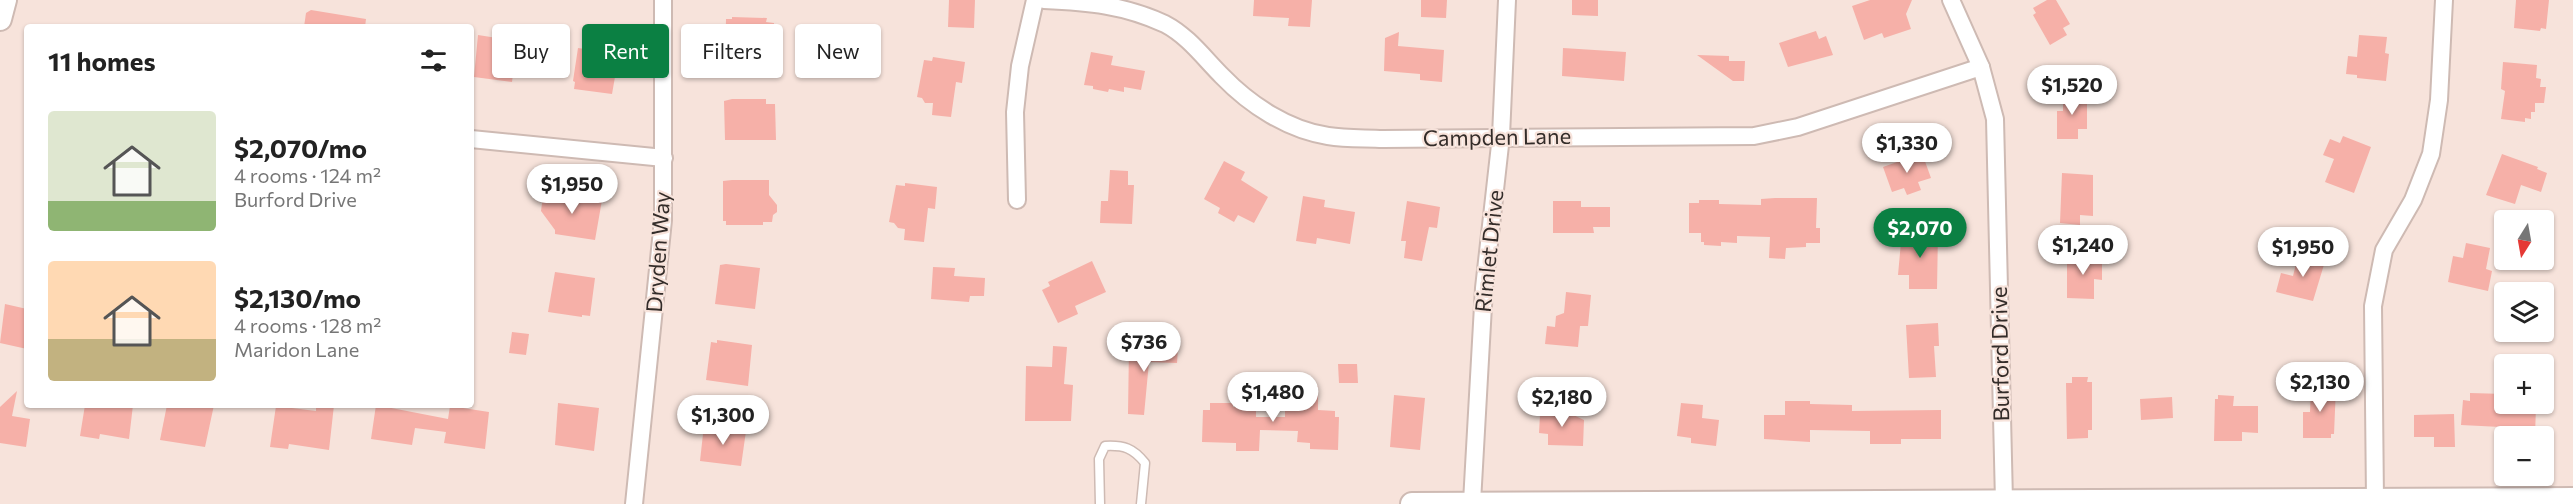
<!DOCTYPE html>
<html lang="en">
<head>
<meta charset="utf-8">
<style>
  body { margin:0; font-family:Commissioner,sans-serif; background:#f2f2f2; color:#222; height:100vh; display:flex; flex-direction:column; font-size:22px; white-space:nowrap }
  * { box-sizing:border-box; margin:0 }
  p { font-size:20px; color:#767676 }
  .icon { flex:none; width:33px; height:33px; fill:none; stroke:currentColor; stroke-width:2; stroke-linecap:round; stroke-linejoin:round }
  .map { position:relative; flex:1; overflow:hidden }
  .side { position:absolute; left:24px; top:24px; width:450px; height:384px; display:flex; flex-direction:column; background:#fff; border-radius:6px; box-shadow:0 2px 4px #0004 }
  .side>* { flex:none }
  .banner { position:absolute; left:492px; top:24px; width:570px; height:54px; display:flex; gap:12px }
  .needle { width:39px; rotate:191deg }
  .tools { position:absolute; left:2494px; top:210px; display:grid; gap:12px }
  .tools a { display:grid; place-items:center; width:60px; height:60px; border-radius:6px; background:#fff; box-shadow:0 2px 4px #0004; font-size:30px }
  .price { position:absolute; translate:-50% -51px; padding:0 14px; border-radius:21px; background:#fff; color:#222; font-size:20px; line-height:39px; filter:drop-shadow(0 2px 3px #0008) }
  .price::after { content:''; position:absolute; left:50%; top:36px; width:18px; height:14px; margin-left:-9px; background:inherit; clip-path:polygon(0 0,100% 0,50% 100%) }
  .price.active { background:#0b8043; color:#fff }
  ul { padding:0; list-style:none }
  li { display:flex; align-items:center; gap:18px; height:150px; padding:0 24px }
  li span { display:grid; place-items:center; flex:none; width:168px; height:120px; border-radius:6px; color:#555 }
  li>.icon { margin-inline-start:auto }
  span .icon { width:72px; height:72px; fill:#fffc; stroke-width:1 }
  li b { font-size:26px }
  h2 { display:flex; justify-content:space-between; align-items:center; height:72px; padding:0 24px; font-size:26px }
  .chip { padding:0 21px; border-radius:6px; background:#fff; box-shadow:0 2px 4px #0004; font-size:21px; line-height:54px }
  .chip.active { background:#0b8043; color:#fff }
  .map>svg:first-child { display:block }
  .building { fill:#f6b0a8 }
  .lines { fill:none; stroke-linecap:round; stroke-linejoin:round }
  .lane-casing { stroke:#cebab3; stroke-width:11 }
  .street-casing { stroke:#cebab3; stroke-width:20 }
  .secondary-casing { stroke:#cebab3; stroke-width:26 }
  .lane { stroke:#fff; stroke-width:8 }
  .street { stroke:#fff; stroke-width:16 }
  .secondary { stroke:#fff; stroke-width:22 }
  .labels { text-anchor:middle; stroke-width:4.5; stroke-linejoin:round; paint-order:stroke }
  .street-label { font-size:22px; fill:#332c29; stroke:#f7e3db }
</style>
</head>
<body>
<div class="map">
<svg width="2573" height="504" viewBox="0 0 2573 504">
  <rect width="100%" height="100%" fill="#f7e3db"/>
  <g class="building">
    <path d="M949,0H975L974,28L948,27Z"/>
    <path d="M1254,0H1312L1310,27L1288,26L1289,18L1253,16Z"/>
    <path d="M1421,0H1447L1446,18L1421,17Z"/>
    <path d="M1572,0H1598V16L1572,15Z"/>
    <path d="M1870,0H1912L1906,14L1911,29L1884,38L1882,33L1864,40L1852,6Z"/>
    <path d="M2047,0H2056L2070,24L2063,28L2067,35L2050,45L2033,15L2036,13L2033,8Z"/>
    <path d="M2516,0H2549L2546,29L2541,28L2540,31L2514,28Z"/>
    <path d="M311,10L366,19L365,27H304L306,13Z"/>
    <path d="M732,17L767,18L766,22L774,23V29L778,35V49L773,56L766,55V60L725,59L726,19H732Z"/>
    <path d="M1816,31L1819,39L1826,36L1833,55L1788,67L1779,43Z"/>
    <path d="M1399,32L1398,46L1444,50L1442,82L1420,80V74L1384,71L1385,38Z"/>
    <path d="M478,35L517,41L512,82L474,77Z"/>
    <path d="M2359,35L2387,37L2385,53L2389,54L2386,81L2357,78V75L2346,74L2348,56L2357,57Z"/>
    <path d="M578,48L619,54L612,94L574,89L575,82L573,81Z"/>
    <path d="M1563,48L1626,52L1624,81L1562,76Z"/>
    <path d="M1091,52L1113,56L1111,65L1145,71L1141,90L1124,87V92L1109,89L1108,92L1093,89V86L1084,85Z"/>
    <path d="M1697,55L1729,56V61H1745L1744,81H1733Z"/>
    <path d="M933,57L965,62L962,83L956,82L951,117L932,115L933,103H925L922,98L917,97L924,60L932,61Z"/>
    <path d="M2503,62L2537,65L2536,78L2541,79L2540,87H2546L2544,103H2535V112H2531V119L2525,118V122L2501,119L2505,91L2501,89Z"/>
    <path d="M2063,94H2087V129H2078V139H2057V111H2063Z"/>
    <path d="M732,99H766V104H775L776,140H725L724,101Z"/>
    <path d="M2343,136L2371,147L2354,193L2325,182L2334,159L2323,155L2330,139L2340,143Z"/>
    <path d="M1922,153L1931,178L1918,182L1921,190L1907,195L1904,188L1892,192L1883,167Z"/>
    <path d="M2502,154L2538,167L2537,169L2547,173L2541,192L2521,185L2515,204L2486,195Z"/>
    <path d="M1224,161L1245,172L1241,180L1268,197L1254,223L1238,215L1234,222L1218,213L1220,208L1204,199Z"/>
    <path d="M1110,170L1128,171V185H1134L1132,224L1100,223L1101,201H1108Z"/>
    <path d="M2062,173L2093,175V216L2080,215V225L2060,223Z"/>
    <path d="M732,180H769V195L777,205V212L773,215L772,222H763V225H726V221H723V181Z"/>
    <path d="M905,183L937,187L935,209L928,208L924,242L904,240L905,229L898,228L894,223L889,222L896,185L905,186Z"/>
    <path d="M547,192L602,200L595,240L555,234V230L541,211L543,196Z"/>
    <path d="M1303,196L1325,200L1324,207L1355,212L1350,244L1317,238L1316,244L1296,241Z"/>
    <path d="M1775,198H1817L1816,228H1820V243H1806V247L1786,248L1785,259L1769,258L1770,237L1737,236V243L1721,242V246L1704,245V242H1701V233H1689V203H1699V200H1719V204L1761,205V199Z"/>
    <path d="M1407,201L1440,207L1437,228L1429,227L1422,261L1404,258L1406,241H1401Z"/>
    <path d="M1553,201H1581V207H1610V227H1593L1594,233H1553Z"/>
    <path d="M1902,231L1938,233L1937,289H1909V275H1898Z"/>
    <path d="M2466,243L2490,248L2486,269L2492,271L2488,291L2448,282L2453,256L2463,258Z"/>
    <path d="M2299,252L2326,258L2313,301L2276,292L2281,273L2293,276Z"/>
    <path d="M2067,256H2102V280L2094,279V299L2067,298Z"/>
    <path d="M1092,261L1106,292L1075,306L1078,314L1058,323L1042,290L1050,286L1048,282Z"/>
    <path d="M726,264L760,268L755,309L715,304L720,265Z"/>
    <path d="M933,267L955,268L954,276L985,278L984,296H970L969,302L931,299Z"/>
    <path d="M555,272L595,278L590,316L582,315V317L548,312Z"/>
    <path d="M1566,292L1591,295L1588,326H1580L1578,347L1545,344L1547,326L1555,327L1556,316L1564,313Z"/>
    <path d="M5,304L27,309V349L0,343Z"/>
    <path d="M1938,323L1939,346H1934L1936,377L1909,378L1906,325Z"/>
    <path d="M512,332L529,334L526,355L509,353Z"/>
    <path d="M717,340L752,345L748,386L706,380L711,342L717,343Z"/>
    <path d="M1053,346L1067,347L1064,384L1073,385L1071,421H1025L1026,366L1052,367Z"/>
    <path d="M1129,346L1178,348L1177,363L1149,362L1144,415L1128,414Z"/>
    <path d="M1338,364H1357L1358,383H1339Z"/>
    <path d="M2072,377H2088L2087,382H2092V430H2088V438L2067,439L2066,383H2072Z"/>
    <path d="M1295,386H1318V410L1335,411V417H1339L1338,450L1310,449V443L1297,442L1298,431L1260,430L1259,451H1236V443L1202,442L1203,410H1210V403H1233V407L1256,408V417H1285V402H1295Z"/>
    <path d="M2311,386L2336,387L2334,434H2331V438H2303V412H2310Z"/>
    <path d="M17,391L12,416L30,419L26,447L0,443V407Z"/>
    <path d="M2470,393L2505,394V404L2536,406L2535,436H2510V430H2501V427L2461,425L2463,400L2470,401Z"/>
    <path d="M1394,395L1425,398L1420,450L1390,447Z"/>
    <path d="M2218,395L2234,396L2233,406H2258V433L2242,432V441H2214L2215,399H2218Z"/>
    <path d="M2172,397L2173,418L2141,420L2140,399Z"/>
    <path d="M1785,401H1810V404L1852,405V411L1941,410V439H1901V444H1870V431L1810,430V442L1764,439V415H1785Z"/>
    <path d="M558,403L599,408L594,451L555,445Z"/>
    <path d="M1681,403L1703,405L1702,418L1719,420L1716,446L1691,443V438L1677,436Z"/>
    <path d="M85,405H133L129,439L100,434L99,439L80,436Z"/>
    <path d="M167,405H214L205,447L160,440Z"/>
    <path d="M316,405H334L329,450L289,444L288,449L270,447L276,406L316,411Z"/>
    <path d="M376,405L448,419L450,406L489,412L485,449L444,443L446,432L415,428L412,445L371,439Z"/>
    <path d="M1551,409L1567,410V412L1584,420L1583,446L1548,445V434L1539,433L1540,415H1551Z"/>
    <path d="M2454,414L2455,447H2434V437H2414V415Z"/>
    <path d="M704,425L746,431L741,466L700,461Z"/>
  </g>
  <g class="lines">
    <defs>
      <path id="lane" d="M1100,504L1099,459L1105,446C1124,445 1133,448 1145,463L1141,504"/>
      <g id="street">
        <path d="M1044,0C1088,2 1124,5 1165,24C1188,36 1204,58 1222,76C1250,105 1288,130 1328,136C1346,139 1365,138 1383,139L1754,136L1798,127L1981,67"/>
        <path d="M1951,0L1981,67L1995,119L2004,501"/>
        <path d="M471,139L664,158"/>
        <path d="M1017,200L1015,112L1020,66L1035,0"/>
        <path d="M2375,500L2373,306L2384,250L2413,200L2431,154L2439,100L2444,0"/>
        <path d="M1472,502L1484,288L1501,136L1507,0"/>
        <path d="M634,504L663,220V0"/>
      </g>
      <g id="secondary">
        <path d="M0,19L5,0"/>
        <path d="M1412,504L2573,499"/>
      </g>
    </defs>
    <use href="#lane" class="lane-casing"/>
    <use href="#street" class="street-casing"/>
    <use href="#secondary" class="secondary-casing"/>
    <use href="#lane" class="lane"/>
    <use href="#street" class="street"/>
    <use href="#secondary" class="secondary"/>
  </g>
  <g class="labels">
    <g class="street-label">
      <text transform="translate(1497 137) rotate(-1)" y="8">Campden Lane</text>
      <text transform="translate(1489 251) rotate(-84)" y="8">Rimlet Drive</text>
      <text transform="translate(658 252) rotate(-86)" y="8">Dryden Way</text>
      <text transform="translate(2000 354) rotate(-91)" y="8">Burford Drive</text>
    </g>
  </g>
</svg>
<div class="tools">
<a><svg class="needle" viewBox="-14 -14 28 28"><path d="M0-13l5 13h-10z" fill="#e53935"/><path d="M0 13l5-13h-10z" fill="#767676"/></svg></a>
<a><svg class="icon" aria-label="layers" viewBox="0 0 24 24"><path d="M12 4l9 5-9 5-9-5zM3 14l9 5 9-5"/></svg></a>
<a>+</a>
<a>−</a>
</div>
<b class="price" style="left:2072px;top:116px">$1,520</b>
<b class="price" style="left:1907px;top:174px">$1,330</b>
<b class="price" style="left:572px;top:215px">$1,950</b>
<b class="price active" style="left:1920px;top:259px">$2,070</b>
<b class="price" style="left:2083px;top:276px">$1,240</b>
<b class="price" style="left:2303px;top:278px">$1,950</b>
<b class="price" style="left:1144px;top:373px">$736</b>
<b class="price" style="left:2320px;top:413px">$2,130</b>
<b class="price" style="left:1273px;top:423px">$1,480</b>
<b class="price" style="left:1562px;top:428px">$2,180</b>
<b class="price" style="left:723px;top:446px">$1,300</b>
<div class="banner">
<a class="chip">Buy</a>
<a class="chip active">Rent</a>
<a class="chip">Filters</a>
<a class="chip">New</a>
</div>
<section class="side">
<h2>11 homes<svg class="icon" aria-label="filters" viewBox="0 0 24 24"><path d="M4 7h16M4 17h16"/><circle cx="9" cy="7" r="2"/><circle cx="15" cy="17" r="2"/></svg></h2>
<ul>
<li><span style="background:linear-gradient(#dfe7d0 75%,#8fb573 0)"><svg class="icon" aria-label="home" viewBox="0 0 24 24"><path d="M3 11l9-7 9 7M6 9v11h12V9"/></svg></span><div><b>$2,070/mo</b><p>4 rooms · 124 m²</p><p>Burford Drive</p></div></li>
<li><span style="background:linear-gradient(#ffd9b3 65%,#c2b280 0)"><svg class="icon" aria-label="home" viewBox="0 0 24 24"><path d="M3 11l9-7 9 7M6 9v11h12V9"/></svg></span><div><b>$2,130/mo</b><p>4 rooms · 128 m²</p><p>Maridon Lane</p></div></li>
</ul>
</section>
</div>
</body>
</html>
